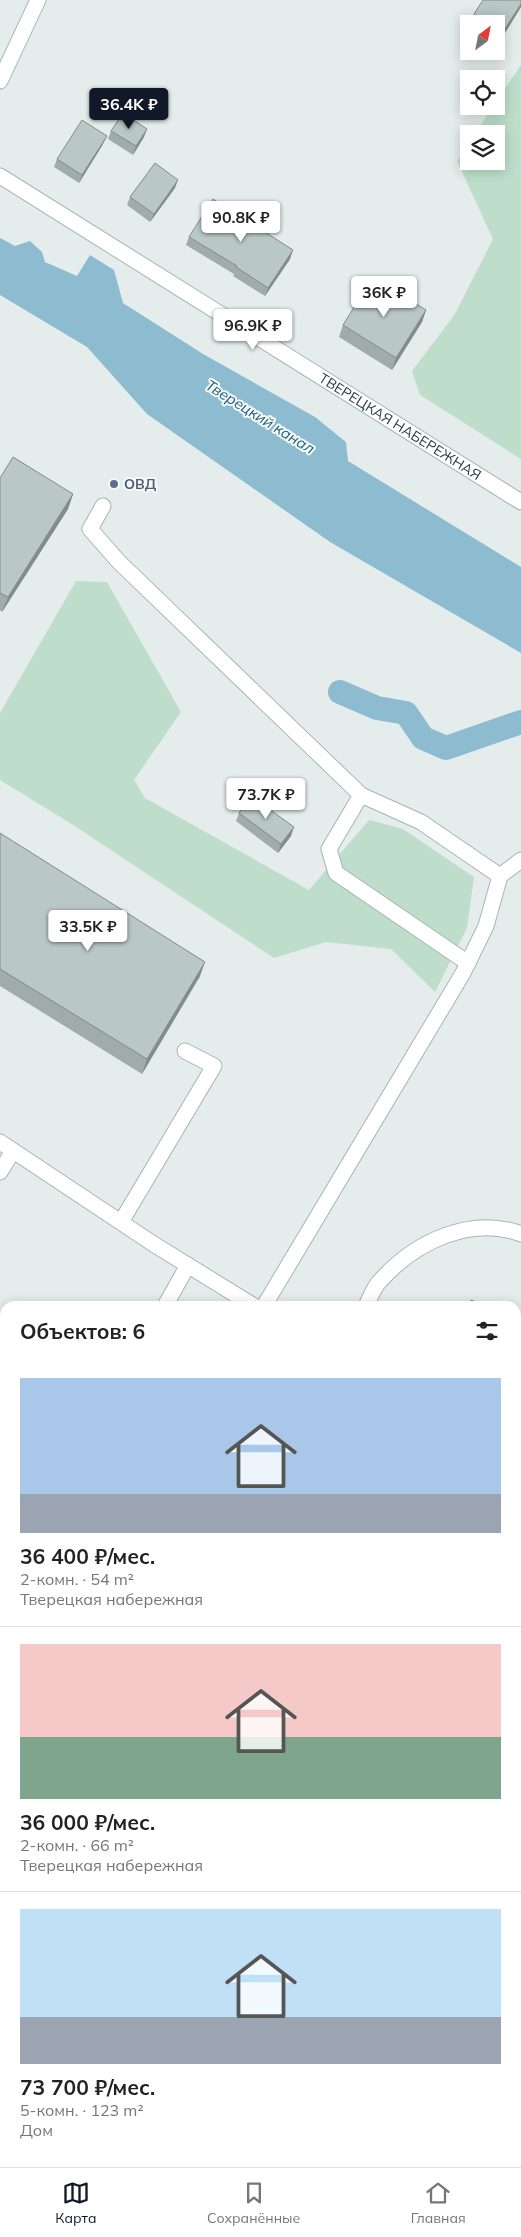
<!DOCTYPE html>
<html lang="ru">
<head>
<meta charset="utf-8">
<style>
  body { margin:0; font-family:Mulish,sans-serif; background:#f2f2f2; color:#222; height:100vh; display:flex; flex-direction:column; font-size:19px; white-space:nowrap }
  * { box-sizing:border-box; margin:0 }
  p { font-size:16px; color:#767676 }
  .icon { flex:none; width:28px; height:28px; fill:none; stroke:currentColor; stroke-width:2; stroke-linecap:round; stroke-linejoin:round }
  .map { position:relative; flex:1; overflow:hidden }
  .details { position:absolute; left:0px; top:1301px; width:521px; height:866px; display:flex; flex-direction:column; background:#fff; border-radius:15px 15px 0 0; box-shadow:0 2px 12px #0003 }
  .details>* { flex:none }
  .needle { width:32px; rotate:32deg }
  .tools { position:absolute; left:460px; top:15px; display:grid; gap:10px }
  .tools a { display:grid; place-items:center; width:45px; height:45px; border-radius:0px; background:#fff; box-shadow:0 2px 12px #0003; font-size:25px }
  .price { position:absolute; translate:-50% -42px; padding:0 11px; border-radius:5px; background:#fff; color:#222; font-size:16px; line-height:32px; filter:drop-shadow(0 1px 2px #0008) }
  .price::after { content:''; position:absolute; left:50%; top:30px; width:15px; height:11px; margin-left:-8px; background:inherit; clip-path:polygon(0 0,100% 0,50% 100%) }
  .price.selected { background:#111827; color:#fff }
  ul { padding:0; list-style:none }
  li { display:grid; align-content:center; gap:10px; height:265px; padding:0 20px }
  li+li { border-top:1px solid #e0e0e0 }
  li span { display:grid; place-items:center; height:155px; border-radius:0px; color:#555 }
  li>.icon { margin-inline-start:auto }
  span .icon { width:90px; height:90px; fill:#fffc; stroke-width:1 }
  li b { font-size:21px }
  h2 { display:flex; justify-content:space-between; align-items:center; height:60px; padding:0 20px; font-size:21px }
  .menu { display:flex; justify-content:space-around; align-items:center; height:70px; border-top:1px solid #e0e0e0; background:#fff; font-size:14px; color:#767676 }
  .menu a { display:grid; justify-items:center; gap:2px }
  .menu .selected { color:#111827 }
  .map>svg:first-child { display:block }
  .green { fill:#bedecb }
  .water { fill:#8dbcd1 }
  .lines { fill:none; stroke-linecap:round; stroke-linejoin:round }
  .canal { stroke:#8dbcd1; stroke-width:24 }
  .minor-casing { stroke:#a7b5b3; stroke-width:17 }
  .minor { stroke:#fff; stroke-width:15 }
  .rail-casing { stroke:#5e7a77; stroke-width:5.5 }
  .rail { stroke:#f5faf8; stroke-width:4; stroke-dasharray:11; stroke-linecap:butt }
  .wall { fill:#9faca9 }
  .shaded-wall { fill:#828c89 }
  .building { fill:#b9c8c4; stroke:#828c89 }
  .service-dot { fill:#5c6f8a; stroke:#f5faf8; stroke-width:2 }
  .labels { text-anchor:middle; stroke-width:4; stroke-linejoin:round; paint-order:stroke }
  .street-label { font-size:14px; fill:#243f3c; stroke:#f5faf8 }
  .service-label { font-size:14px; font-weight:bold; fill:#4e5e75; stroke:#f5faf8; text-anchor:start }
  .water-label { font-size:15px; font-style:italic; fill:#1e5d7b; stroke:#f5faf8 }
</style>
</head>
<body>
<div class="map">
<svg width="521" height="2167" viewBox="0 0 521 2167">
  <rect width="100%" height="100%" fill="#e4edeb"/>
  <g class="green">
    <path d="M521,65V459L420,395L412,371L455,314L493,239L457,161L469,143V161H496V134H475L493,106H496V102Z"/>
    <path d="M76,581L107,582L181,712L134,780L145,798L309,890L369,820L403,829L474,877L467,928L435,992L391,949L326,942L274,958L70,823L0,780V713Z"/>
    <path d="M0,1777L5,1778V2162H464L470,2167H0Z"/>
  </g>
  <path class="water" d="M0,238L15,246L30,241L42,252L45,262L77,276L90,255L114,270L123,303L203,354L315,417L346,442L348,461L521,567V653L330,542L147,414L87,347L0,295Z"/>
  <g class="lines">
    <path class="canal" d="M340,692L377,708L406,713L423,738L446,748L521,722"/>
    <defs>
      <g id="minor">
        <path d="M0,81L38,0"/>
        <path id="s1" d="M0,176L521,502"/>
        <path d="M103,506L90,529L119,562L361,795L329,849L336,873L468,963"/>
        <path d="M361,795L421,822L500,876"/>
        <path d="M0,1142L155,1245L254,1306"/>
        <path d="M0,1172L13,1151"/>
        <path d="M121,1222L214,1066L185,1051"/>
        <path d="M165,1306L188,1265"/>
        <path d="M264,1306L463,973L486,926L500,876L521,860"/>
        <path d="M366,1306C370,1298 374,1286 381,1280C415,1242 471,1215 521,1234"/>
        <path d="M516,1500L521,1503"/>
        <path d="M0,1511L5,1514"/>
        <path d="M0,1574L5,1576"/>
        <path d="M516,1720H521"/>
        <path d="M0,1749L5,1751"/>
      </g>
    </defs>
    <use href="#minor" class="minor-casing"/>
    <use href="#minor" class="minor"/>
    <defs>
      <path id="rail" d="M516,1678H521"/>
    </defs>
    <use href="#rail" class="rail-casing"/>
    <use href="#rail" class="rail"/>
  </g>
  <g class="wall">
    <path d="M521,0V7L500,41L496,38V24H472L471,23L474,14Z"/>
    <path d="M111,131L144,137L133,155L108,139Z"/>
    <path d="M103,144L79,183L54,167L57,159Z"/>
    <path d="M175,188L150,222L127,205L130,197Z"/>
    <path d="M189,237L290,259L265,296L233,276L234,274L186,245Z"/>
    <path d="M426,310L422,322L392,370L339,337L343,325Z"/>
    <path d="M0,478L73,494L68,509L2,612L0,610Z"/>
    <path d="M239,813L291,836L278,853L236,821Z"/>
    <path d="M0,833L200,976L142,1074L0,986Z"/>
    <path d="M0,1354L5,1357V1473L0,1470Z"/>
    <path d="M516,1534L521,1537V1633L516,1630Z"/>
  </g>
  <g class="shaded-wall">
    <path d="M521,4V7L500,41L503,32Z"/>
    <path d="M147,129L144,137L133,155L136,146Z"/>
    <path d="M107,136L103,144L79,183L82,175Z"/>
    <path d="M178,180L175,188L150,222L154,214Z"/>
    <path d="M293,250L290,259L265,296L268,288Z"/>
    <path d="M426,310L422,322L392,370L396,358Z"/>
    <path d="M73,494L68,509L2,612L8,597Z"/>
    <path d="M294,827L291,836L278,853L281,844Z"/>
    <path d="M205,962L200,976L142,1074L147,1059Z"/>
    <path d="M521,2027V2032L516,2040V2035Z"/>
  </g>
  <g class="building">
    <path d="M483,0H521V4L503,32L496,28V24H489L474,14Z"/>
    <path d="M123,113L147,129L136,146L111,131Z"/>
    <path d="M82,120L107,136L82,175L57,159Z"/>
    <path d="M155,163L178,180L154,214L130,197Z"/>
    <path d="M213,199L293,250L268,288L236,267L237,266L189,237Z"/>
    <path d="M373,277L426,310L396,358L343,325Z"/>
    <path d="M13,457L73,494L8,597L0,593V478Z"/>
    <path d="M251,796L294,827L281,844L239,813Z"/>
    <path d="M0,833L205,962L147,1059L0,969Z"/>
    <path d="M471,1300L486,1306H469Z"/>
    <path d="M516,1319L521,1321V1405L516,1416Z"/>
    <path d="M0,1354L5,1357V1455L0,1452Z"/>
    <path d="M516,1534L521,1537V1616L516,1613Z"/>
    <path d="M516,1843L521,1846V2027L516,2035Z"/>
  </g>
  <circle class="service-dot" cx="114" cy="484" r="5"/>
  <g class="labels">
    <g class="street-label">
      <text dy="5" stroke="none"><textPath href="#s1" startOffset="472">ТВЕРЕЦКАЯ НАБЕРЕЖНАЯ</textPath></text>
    </g>
    <g class="service-label">
      <text x="124" y="489">ОВД</text>
    </g>
    <g class="water-label">
      <text transform="translate(260 417) rotate(32)" y="5">Тверецкий канал</text>
    </g>
  </g>
</svg>
<div class="tools">
<a><svg class="needle" viewBox="-14 -14 28 28"><path d="M0-13l5 13h-10z" fill="#e53935"/><path d="M0 13l5-13h-10z" fill="#767676"/></svg></a>
<a><svg class="icon" aria-label="locate" viewBox="0 0 24 24"><circle cx="12" cy="12" r="6"/><path d="M12 2v4M12 18v4M2 12h4M18 12h4"/></svg></a>
<a><svg class="icon" aria-label="layers" viewBox="0 0 24 24"><path d="M12 4l9 5-9 5-9-5zM3 14l9 5 9-5"/></svg></a>
</div>
<b class="price selected" style="left:129px;top:130px">36.4K ₽</b>
<b class="price" style="left:241px;top:243px">90.8K ₽</b>
<b class="price" style="left:384px;top:318px">36K ₽</b>
<b class="price" style="left:253px;top:351px">96.9K ₽</b>
<b class="price" style="left:266px;top:820px">73.7K ₽</b>
<b class="price" style="left:88px;top:952px">33.5K ₽</b>
<section class="details">
<h2>Объектов: 6<svg class="icon" aria-label="filters" viewBox="0 0 24 24"><path d="M4 7h16M4 17h16"/><circle cx="9" cy="7" r="2"/><circle cx="15" cy="17" r="2"/></svg></h2>
<ul>
<li><span style="background:linear-gradient(#a9c7e8 75%,#9aa5b1 0)"><svg class="icon" aria-label="home" viewBox="0 0 24 24"><path d="M3 11l9-7 9 7M6 9v11h12V9"/></svg></span><div><b>36 400 ₽/мес.</b><p>2-комн. · 54 m²</p><p>Тверецкая набережная</p></div></li>
<li><span style="background:linear-gradient(#f6c9c9 60%,#7fa58c 0)"><svg class="icon" aria-label="home" viewBox="0 0 24 24"><path d="M3 11l9-7 9 7M6 9v11h12V9"/></svg></span><div><b>36 000 ₽/мес.</b><p>2-комн. · 66 m²</p><p>Тверецкая набережная</p></div></li>
<li><span style="background:linear-gradient(#bfe0f5 70%,#9aa5b1 0)"><svg class="icon" aria-label="home" viewBox="0 0 24 24"><path d="M3 11l9-7 9 7M6 9v11h12V9"/></svg></span><div><b>73 700 ₽/мес.</b><p>5-комн. · 123 m²</p><p>Дом</p></div></li>
</ul>
</section>
</div>
<nav class="menu">
<a class="selected"><svg class="icon" aria-label="map" viewBox="0 0 24 24"><path d="M3 6l6-2 6 2 6-2v14l-6 2-6-2-6 2zM9 4v14M15 6v14"/></svg>Карта</a>
<a><svg class="icon" aria-label="saved" viewBox="0 0 24 24"><path d="M7 4h10v16l-5-4-5 4z"/></svg>Сохранённые</a>
<a><svg class="icon" aria-label="home" viewBox="0 0 24 24"><path d="M3 11l9-7 9 7M6 9v11h12V9"/></svg>Главная</a>
</nav>
</body>
</html>
